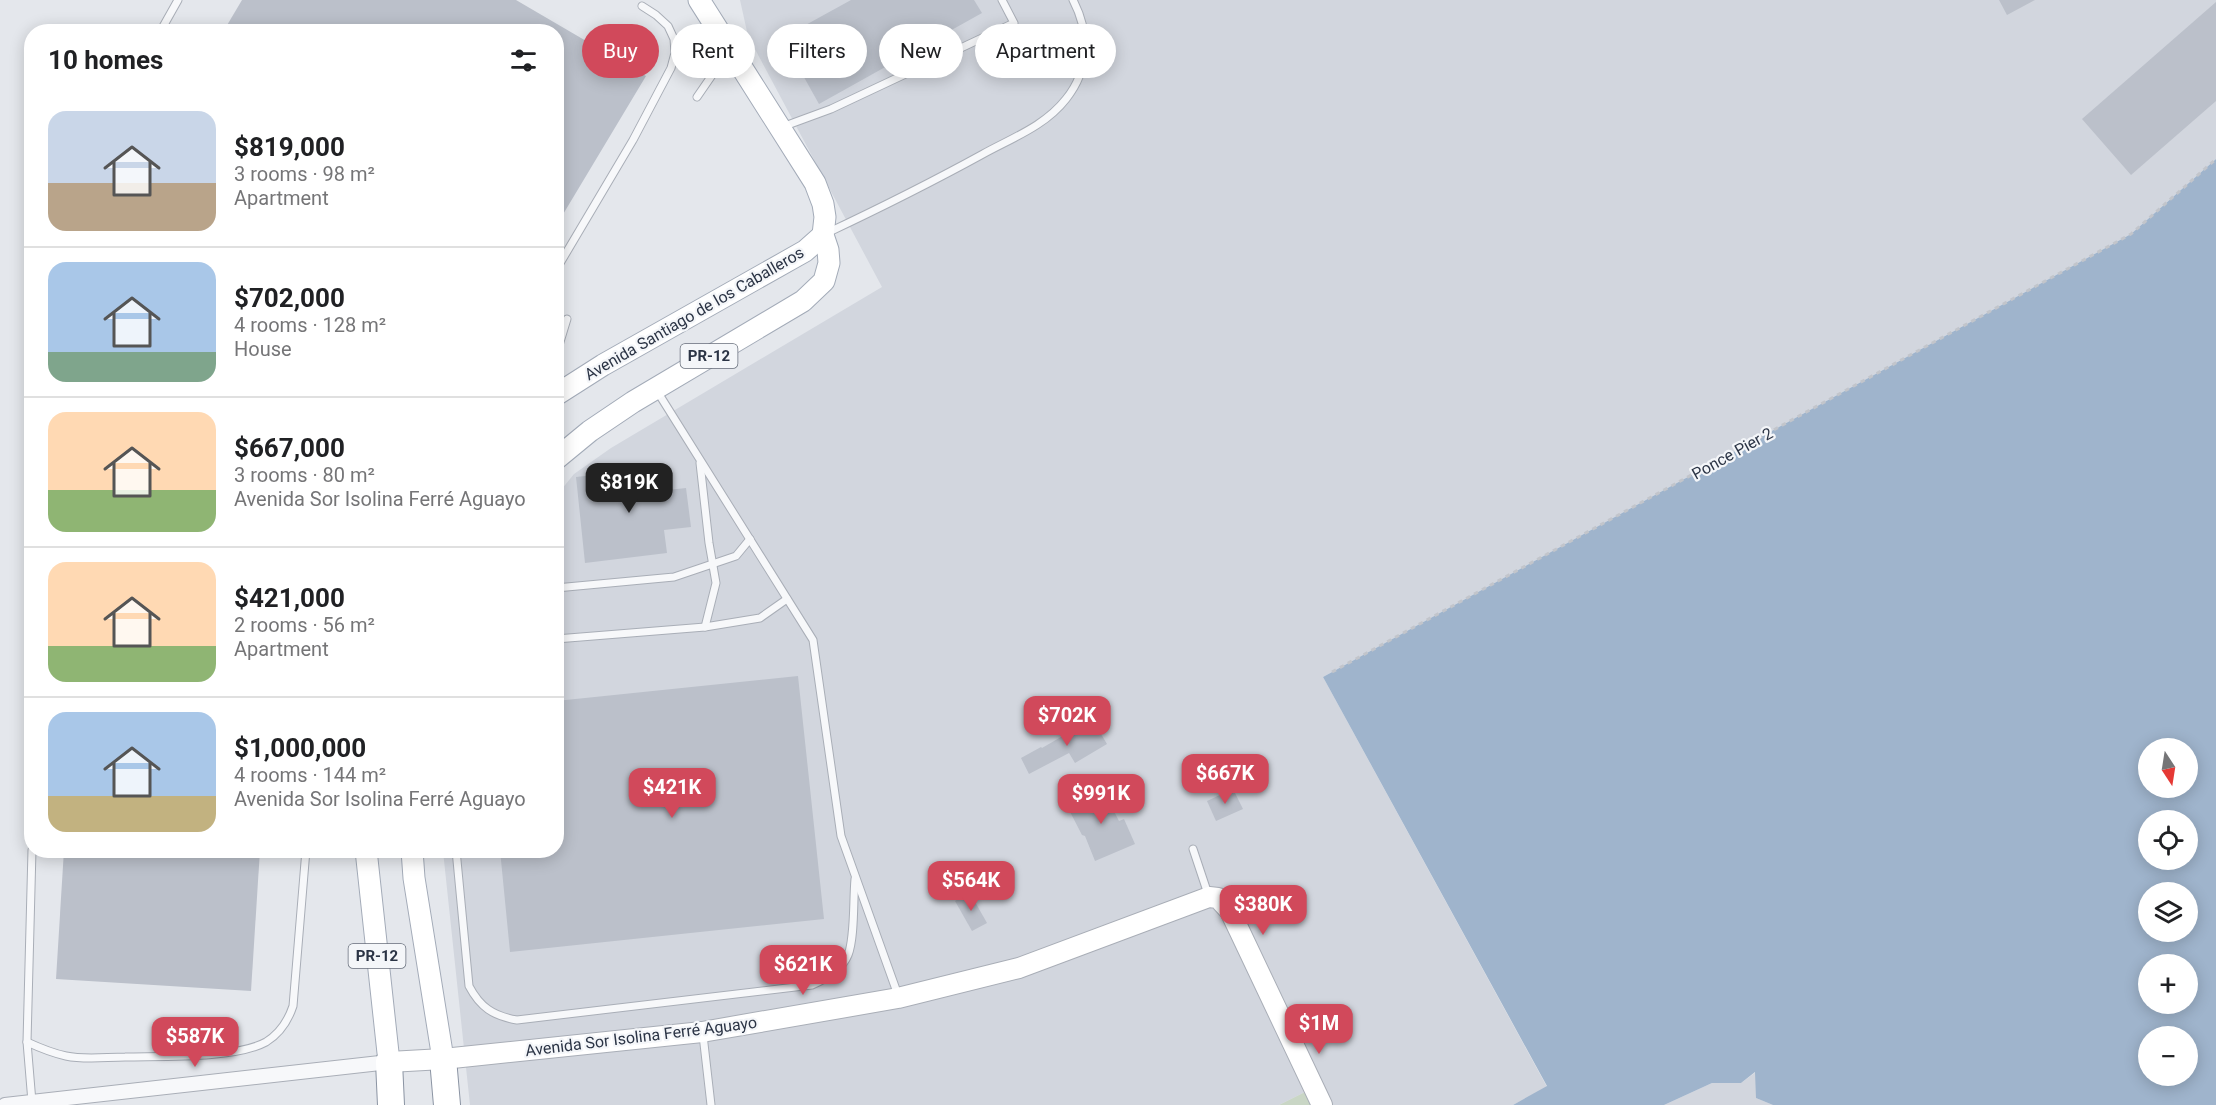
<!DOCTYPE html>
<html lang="en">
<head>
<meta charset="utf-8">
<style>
  body { margin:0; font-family:Roboto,sans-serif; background:#f2f2f2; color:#202124; height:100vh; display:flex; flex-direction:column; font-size:22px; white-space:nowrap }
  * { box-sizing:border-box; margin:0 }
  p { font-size:20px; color:#757577 }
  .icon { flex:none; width:33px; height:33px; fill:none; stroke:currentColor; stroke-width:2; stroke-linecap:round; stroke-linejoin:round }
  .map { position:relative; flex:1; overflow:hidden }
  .side { position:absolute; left:24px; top:24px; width:540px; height:834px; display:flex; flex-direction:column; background:#fff; border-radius:24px; box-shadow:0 3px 15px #0003 }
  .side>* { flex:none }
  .guide { position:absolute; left:582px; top:24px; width:570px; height:54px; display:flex; gap:12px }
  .needle { width:39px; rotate:168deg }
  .buttons { position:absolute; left:2138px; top:738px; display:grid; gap:12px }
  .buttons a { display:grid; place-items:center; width:60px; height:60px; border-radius:50%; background:#fff; box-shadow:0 3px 15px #0003; font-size:30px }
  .price { position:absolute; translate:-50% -51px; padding:0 14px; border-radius:12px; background:#d1495b; color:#fff; font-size:20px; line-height:39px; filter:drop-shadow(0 2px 3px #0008) }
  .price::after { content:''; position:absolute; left:50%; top:36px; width:18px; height:14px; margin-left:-9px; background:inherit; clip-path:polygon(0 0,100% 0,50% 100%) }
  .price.current { background:#222; color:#fff }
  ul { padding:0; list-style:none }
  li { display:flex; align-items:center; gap:18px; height:150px; padding:0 24px }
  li+li { border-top:2px solid #e0e0e0 }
  li span { display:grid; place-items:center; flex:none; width:168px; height:120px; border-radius:18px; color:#555 }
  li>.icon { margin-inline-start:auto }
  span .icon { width:72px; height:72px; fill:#fffc; stroke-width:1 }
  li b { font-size:26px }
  h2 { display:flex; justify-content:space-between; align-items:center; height:72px; padding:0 24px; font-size:26px }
  .tag { padding:0 21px; border-radius:27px; background:#fff; box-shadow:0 3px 15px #0003; font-size:21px; line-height:54px }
  .tag.current { background:#d1495b; color:#fff }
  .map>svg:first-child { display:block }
  .built { fill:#d2d6de }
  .green { fill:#c9d6c5 }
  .water { fill:#9fb4cc; fill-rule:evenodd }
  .building { fill:#bbc0ca }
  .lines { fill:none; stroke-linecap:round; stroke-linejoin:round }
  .lane-casing { stroke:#a9aeb7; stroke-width:9 }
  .street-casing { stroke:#a9aeb7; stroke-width:16 }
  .secondary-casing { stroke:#a9aeb7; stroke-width:22 }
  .primary-casing { stroke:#a3abb8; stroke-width:23 }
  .highway-casing { stroke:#8b94a3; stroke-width:28 }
  .path { stroke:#c2c5cb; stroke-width:3; stroke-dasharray:4.5 4.5; stroke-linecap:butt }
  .lane { stroke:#f7f8fa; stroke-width:7 }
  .street { stroke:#f7f8fa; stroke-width:14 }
  .secondary { stroke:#fff; stroke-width:20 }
  .primary { stroke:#fff; stroke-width:21 }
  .highway { stroke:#fff; stroke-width:26 }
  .labels { text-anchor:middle; stroke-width:4.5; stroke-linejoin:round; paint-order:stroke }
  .shield { fill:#f4f6f9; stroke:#676e7b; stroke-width:1.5 }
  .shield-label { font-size:15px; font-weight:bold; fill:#2b3445 }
  .street-label { font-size:16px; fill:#2b3445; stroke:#f4f6f9 }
</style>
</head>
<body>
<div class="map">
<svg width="2216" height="1105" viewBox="0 0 2216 1105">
  <rect width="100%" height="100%" fill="#e4e7ec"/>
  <g class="built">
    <path d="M740,0H2216V159L2131,234L1323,677L1547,1087L1513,1105H1311L1305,1092L1279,1105H470L443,851L556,850L557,495L574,474L611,448L882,287L748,36Z"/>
    <path d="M1756,1072V1098L1773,1105H1664L1712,1083H1741Z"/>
  </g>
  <path class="green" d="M1305,1092L1311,1105H1279Z"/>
  <path class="water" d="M2216,159V1105H1773L1756,1098L1755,1072L1741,1083H1712L1664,1105H1513L1547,1086L1323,677L2131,234ZM2148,748H2187V788H2148ZM2148,820H2187V860H2148ZM2148,892H2187V932H2148ZM2148,964H2187V1004H2148ZM2148,1036H2187V1076H2148Z"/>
  <g class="building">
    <path d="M242,0H516L646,76L556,226V32H223Z"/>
    <path d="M851,0H974L982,13L819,104L782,38Z"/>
    <path d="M1999,0H2035L2007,15Z"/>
    <path d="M2216,2V101L2131,175L2082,119Z"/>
    <path d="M665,467L668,490L686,488L691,527L664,530L667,553L585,563L576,477Z"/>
    <path d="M798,676L824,919L510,952L500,850H556V701Z"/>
    <path d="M1092,719L1107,744L1075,763L1069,753L1029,774L1021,758L1041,747L1042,748Z"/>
    <path d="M1102,788L1119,821L1124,819L1135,844L1095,861L1085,836L1082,835L1067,806Z"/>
    <path d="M1233,789L1243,809L1216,821L1207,801Z"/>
    <path d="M64,850H260L251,991L56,979Z"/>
    <path d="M970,893L987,923L972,931L955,901Z"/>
  </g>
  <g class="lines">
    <defs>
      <g id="lane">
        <path d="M160,32L178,0"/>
        <path d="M697,97L728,52"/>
        <path d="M782,127L831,109L1014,23L1002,0"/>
        <path d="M827,233C880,208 932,182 983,154C1012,138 1045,126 1066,99C1090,69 1090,33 1073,0"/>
        <path d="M556,270L633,140L671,68L675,53L674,39L668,26L656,15L642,6"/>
        <path d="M556,355L567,319"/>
        <path d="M657,391L813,640L841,836L898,995"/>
        <path d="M700,463L709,543L716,583L705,627"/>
        <path d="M556,588L674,577L736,556L750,539"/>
        <path d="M556,639L705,627L760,618L787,599"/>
        <path d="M1193,849L1208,894"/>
        <path d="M32,850L27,1042L32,1102"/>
        <path d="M456,850L469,986C480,1007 493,1016 517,1020L812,985C826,979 842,970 848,955C855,937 853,900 855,879"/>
        <path d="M703,1035L711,1105"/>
        <path d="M27,1042C40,1048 52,1053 66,1056C85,1060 106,1057 125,1057C162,1056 235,1059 266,1042C279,1034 288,1021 293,1006L306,850"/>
      </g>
      <path id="street" d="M5,1105L389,1062"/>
      <path id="secondary" d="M389,1062L443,1059L702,1032L898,998L1019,968L1209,897L1218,898L1230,911L1322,1105"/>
      <g id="primary">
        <path d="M556,395L603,365L805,251L823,235"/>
        <path d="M556,459L590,431L633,402L803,301L824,281L829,263L828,250L823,235L825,217L823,204L815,183L699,0"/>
        <path d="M366,850L389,1062"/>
        <path d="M412,850L414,878L443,1059"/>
      </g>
      <g id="highway">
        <path d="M443,1059L447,1105"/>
        <path d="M389,1062L391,1105"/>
      </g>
    </defs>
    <use href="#lane" class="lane-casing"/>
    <use href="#street" class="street-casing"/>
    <use href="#secondary" class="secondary-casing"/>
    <use href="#primary" class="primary-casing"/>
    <use href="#highway" class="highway-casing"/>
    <path class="path" d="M1332,672L2131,234L2216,159"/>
    <use href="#lane" class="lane"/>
    <use href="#street" class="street"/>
    <use href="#secondary" class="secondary"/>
    <use href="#primary" class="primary"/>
    <use href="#highway" class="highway"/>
  </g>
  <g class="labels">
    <g class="shield">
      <rect x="680.5" y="344" width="57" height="24" rx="4.5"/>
      <rect x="348.5" y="944" width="57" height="24" rx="4.5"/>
    </g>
    <g class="shield-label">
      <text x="709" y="361">PR-12</text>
      <text x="377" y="961">PR-12</text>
    </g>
    <g class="street-label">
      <text transform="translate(694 313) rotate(-30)" y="6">Avenida Santiago de los Caballeros</text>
      <text transform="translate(1732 453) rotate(-29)" y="6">Ponce Pier 2</text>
      <text transform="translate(641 1036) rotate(-7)" y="6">Avenida Sor Isolina Ferré Aguayo</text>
    </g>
  </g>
</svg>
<div class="buttons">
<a><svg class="needle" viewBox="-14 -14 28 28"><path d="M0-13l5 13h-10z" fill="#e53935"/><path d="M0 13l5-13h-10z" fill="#757577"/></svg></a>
<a><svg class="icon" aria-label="locate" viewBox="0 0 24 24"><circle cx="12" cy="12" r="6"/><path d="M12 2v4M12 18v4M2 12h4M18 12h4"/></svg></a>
<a><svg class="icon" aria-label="layers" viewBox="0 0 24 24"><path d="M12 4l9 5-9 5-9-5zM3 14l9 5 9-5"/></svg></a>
<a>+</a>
<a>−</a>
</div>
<b class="price current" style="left:629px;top:514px">$819K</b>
<b class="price" style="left:1067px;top:747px">$702K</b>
<b class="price" style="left:1225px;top:805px">$667K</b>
<b class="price" style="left:672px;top:819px">$421K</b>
<b class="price" style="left:1101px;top:825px">$991K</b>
<b class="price" style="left:971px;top:912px">$564K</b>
<b class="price" style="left:1263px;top:936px">$380K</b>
<b class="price" style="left:803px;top:996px">$621K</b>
<b class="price" style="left:1319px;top:1055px">$1M</b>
<b class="price" style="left:195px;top:1068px">$587K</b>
<div class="guide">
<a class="tag current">Buy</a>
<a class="tag">Rent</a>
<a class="tag">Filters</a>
<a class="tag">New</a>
<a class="tag">Apartment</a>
</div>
<section class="side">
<h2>10 homes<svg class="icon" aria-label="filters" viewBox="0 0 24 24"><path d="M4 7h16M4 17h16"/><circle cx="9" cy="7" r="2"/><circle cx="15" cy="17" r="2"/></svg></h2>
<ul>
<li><span style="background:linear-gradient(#c9d6e8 60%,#b9a48a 0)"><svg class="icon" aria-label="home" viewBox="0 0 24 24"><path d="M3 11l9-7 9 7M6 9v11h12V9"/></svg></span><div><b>$819,000</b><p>3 rooms · 98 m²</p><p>Apartment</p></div></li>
<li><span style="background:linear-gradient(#a9c7e8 75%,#7fa58c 0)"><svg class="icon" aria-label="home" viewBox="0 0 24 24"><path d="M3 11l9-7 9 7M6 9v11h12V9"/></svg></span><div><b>$702,000</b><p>4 rooms · 128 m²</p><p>House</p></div></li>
<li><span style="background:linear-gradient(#ffd9b3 65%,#8fb573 0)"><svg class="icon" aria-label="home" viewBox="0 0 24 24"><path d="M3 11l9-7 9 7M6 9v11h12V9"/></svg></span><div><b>$667,000</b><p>3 rooms · 80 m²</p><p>Avenida Sor Isolina Ferré Aguayo</p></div></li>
<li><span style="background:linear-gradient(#ffd9b3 70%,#8fb573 0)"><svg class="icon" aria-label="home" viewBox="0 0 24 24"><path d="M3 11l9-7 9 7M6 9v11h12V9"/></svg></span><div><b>$421,000</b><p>2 rooms · 56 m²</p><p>Apartment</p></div></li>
<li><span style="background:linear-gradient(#a9c7e8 70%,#c2b280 0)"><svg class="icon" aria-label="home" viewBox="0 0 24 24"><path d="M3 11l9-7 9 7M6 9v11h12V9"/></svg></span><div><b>$1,000,000</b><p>4 rooms · 144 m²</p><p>Avenida Sor Isolina Ferré Aguayo</p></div></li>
</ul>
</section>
</div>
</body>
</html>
